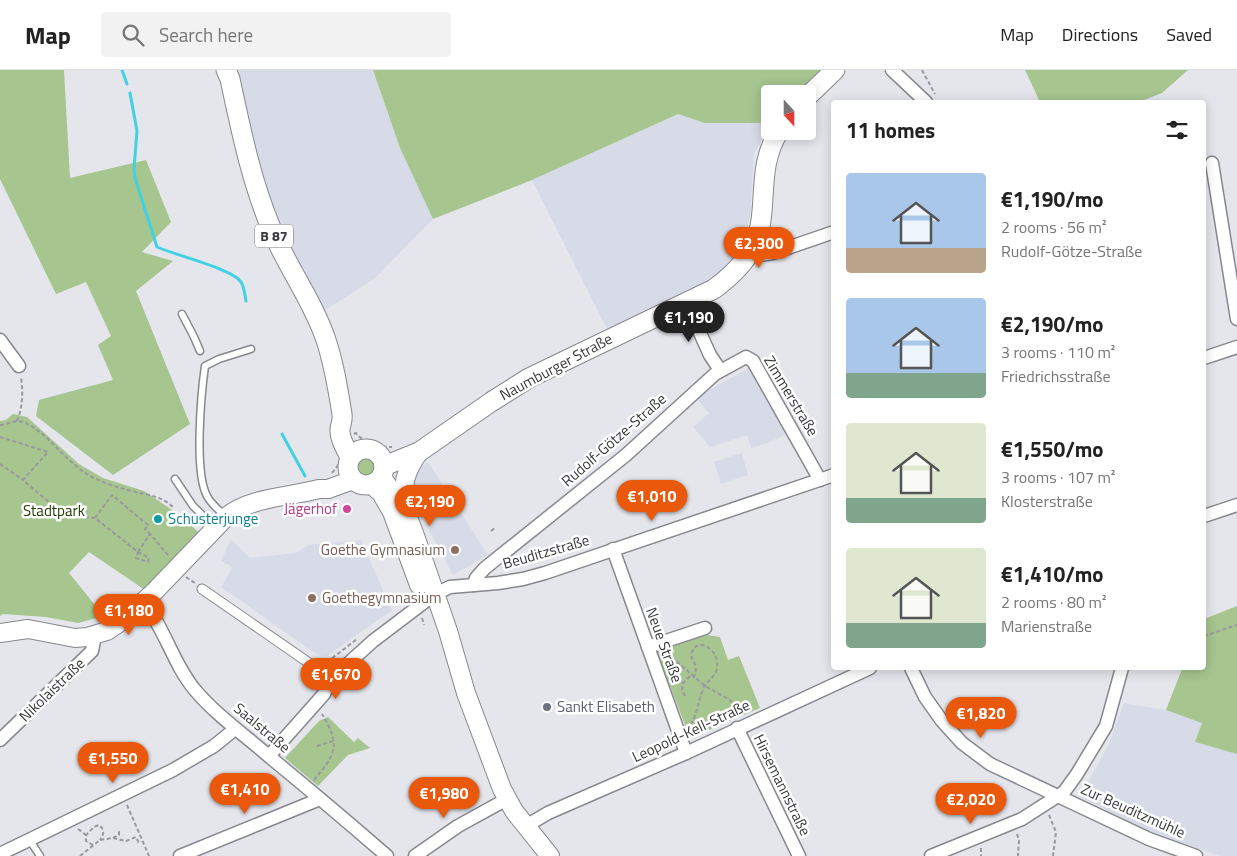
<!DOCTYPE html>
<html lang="en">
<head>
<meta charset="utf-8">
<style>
  body { margin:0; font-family:"Titillium Web",sans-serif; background:#f2f2f2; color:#222; height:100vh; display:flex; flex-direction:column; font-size:19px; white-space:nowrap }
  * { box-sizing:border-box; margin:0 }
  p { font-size:16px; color:#767676 }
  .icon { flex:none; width:28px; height:28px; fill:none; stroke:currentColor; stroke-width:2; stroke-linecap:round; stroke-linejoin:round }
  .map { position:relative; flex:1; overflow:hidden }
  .drawer { position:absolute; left:831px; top:30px; width:375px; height:570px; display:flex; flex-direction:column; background:#fff; border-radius:5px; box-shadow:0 2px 12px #0003 }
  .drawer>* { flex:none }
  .needle { width:32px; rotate:159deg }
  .fabs { position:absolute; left:761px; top:15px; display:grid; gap:10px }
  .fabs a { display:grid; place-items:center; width:55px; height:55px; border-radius:5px; background:#fff; box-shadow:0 2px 12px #0003; font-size:25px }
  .price { position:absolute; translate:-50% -42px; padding:0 11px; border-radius:18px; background:#ea580c; color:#fff; font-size:16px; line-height:32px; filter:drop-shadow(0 1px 2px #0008) }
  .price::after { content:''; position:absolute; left:50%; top:30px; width:15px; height:11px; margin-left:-8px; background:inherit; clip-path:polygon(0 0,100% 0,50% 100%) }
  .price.current { background:#222; color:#fff }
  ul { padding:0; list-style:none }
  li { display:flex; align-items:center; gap:15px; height:125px; padding:0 15px }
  li span { display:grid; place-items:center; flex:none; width:140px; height:100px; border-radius:5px; color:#555 }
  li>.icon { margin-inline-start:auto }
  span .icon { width:60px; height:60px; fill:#fffc; stroke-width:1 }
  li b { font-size:21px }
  h2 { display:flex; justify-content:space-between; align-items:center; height:60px; padding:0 15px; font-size:21px }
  header { display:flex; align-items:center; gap:30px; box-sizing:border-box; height:70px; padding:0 25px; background:#fff; border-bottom:1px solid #e0e0e0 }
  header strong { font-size:24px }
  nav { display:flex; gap:28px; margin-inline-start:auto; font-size:18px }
  .search { width:350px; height:45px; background:#f2f2f2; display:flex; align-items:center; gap:12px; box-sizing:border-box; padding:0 18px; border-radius:5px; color:#767676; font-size:19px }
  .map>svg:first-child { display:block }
  .built { fill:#d6dbe7 }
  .green { fill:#a6c58f }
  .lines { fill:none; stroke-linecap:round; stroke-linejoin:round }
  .stream { stroke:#42d1e2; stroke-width:3 }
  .service-casing { stroke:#86888e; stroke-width:9 }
  .pedestrian-casing { stroke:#86888e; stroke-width:11 }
  .minor-casing { stroke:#86888e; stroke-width:15 }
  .secondary-casing { stroke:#86888e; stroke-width:20 }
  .primary-casing { stroke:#86888e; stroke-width:21 }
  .path { stroke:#98999e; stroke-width:2; stroke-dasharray:4 2.5; stroke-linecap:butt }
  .service { stroke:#fff; stroke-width:6 }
  .pedestrian { stroke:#fff; stroke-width:9 }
  .minor { stroke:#fff; stroke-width:12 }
  .secondary { stroke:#fff; stroke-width:18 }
  .primary { stroke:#fff; stroke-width:19 }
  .hotel-dot { fill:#d1479c; stroke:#fff; stroke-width:2 }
  .culture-dot { fill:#0f9aa8; stroke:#fff; stroke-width:2 }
  .education-dot { fill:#8d6e63; stroke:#fff; stroke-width:2 }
  .worship-dot { fill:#6b7280; stroke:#fff; stroke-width:2 }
  .labels { text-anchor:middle; stroke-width:5; stroke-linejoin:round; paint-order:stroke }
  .shield { fill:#fff; stroke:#747476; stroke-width:1 }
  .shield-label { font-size:14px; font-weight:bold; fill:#38393b }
  .street-label { font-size:15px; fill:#38393b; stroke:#fff }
  .hotel-label { font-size:15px; fill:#b23c85; stroke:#fff; text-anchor:end }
  .park-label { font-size:15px; fill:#223d01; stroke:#fff }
  .culture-label { font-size:15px; fill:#0d838f; stroke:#fff; text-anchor:start }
  .education-label { font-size:15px; fill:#785e54; stroke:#fff; text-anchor:end }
  .worship-label { font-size:15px; fill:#5b616d; stroke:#fff; text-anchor:start }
</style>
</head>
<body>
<header>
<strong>Map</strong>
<div class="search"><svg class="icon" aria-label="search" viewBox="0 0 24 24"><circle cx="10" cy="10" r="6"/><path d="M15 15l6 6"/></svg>Search here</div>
<nav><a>Map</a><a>Directions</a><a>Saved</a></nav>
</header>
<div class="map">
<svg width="1237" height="786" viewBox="0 0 1237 786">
  <rect width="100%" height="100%" fill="#e4e6ec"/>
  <g class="built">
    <path d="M230,0H373L400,78L433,149L375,208L319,244L284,180Z"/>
    <path d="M678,44L705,53H770V56L754,84L750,146L745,166L741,178L720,202L697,218L608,261L532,110Z"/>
    <path d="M751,297L789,362L768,373L751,378L747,365L710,377L693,357L709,343L697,329L709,320Z"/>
    <path d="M742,383L748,405L721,414L714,392Z"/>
    <path d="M428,392L488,485L453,505L432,466L417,430L415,411L417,401Z"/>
    <path d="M231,469L250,488L296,483L308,475L361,470L392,540L327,586L318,585L221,517L233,497L221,491Z"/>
    <path d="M1124,633L1166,640L1202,653L1195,672L1237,684V786H1220L1151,762L1080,727L1108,676Z"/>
  </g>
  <g class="green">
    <path d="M0,0H64L70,108L146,90L171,152L142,182L173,191L136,221L190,354L113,405L36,346L39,330L113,310L98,275L111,266L86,212L56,224L0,109Z"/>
    <path d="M373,0H823L800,24H770V53H705L678,44L532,110L433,149L400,78Z"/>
    <path d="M1025,0H1188L1162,23L1139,32H1040Z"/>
    <path d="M13,344L27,347L79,394L103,408L144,421L184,448L200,464L145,520L89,482L69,503L104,546L78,553L46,547L3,544L0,546V351L6,350Z"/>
    <circle cx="366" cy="398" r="11"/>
    <path d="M1237,536V684L1195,672L1202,653L1166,640L1182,599L1131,598H1204V549Z"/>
    <path d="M700,564L720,567L728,590L739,586L760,638L690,668L656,579Z"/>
    <path d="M328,647L354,672L358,668L370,678L348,685L318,716L285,688L319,651Z"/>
  </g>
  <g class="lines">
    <g class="stream">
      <path d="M122,0L127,14"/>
      <path d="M130,23L137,61L134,98L135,108L157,177C175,185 233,199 241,212C244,216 245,225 246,231"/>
      <path d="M282,364L305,406"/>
    </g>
    <defs>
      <g id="service">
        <path d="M182,244L194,267L200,281"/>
        <path d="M175,409L193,436L215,457"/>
        <path d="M225,446C219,440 211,434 207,426C194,402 201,324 205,296L219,289L251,279"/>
        <path d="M29,769L40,786"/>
      </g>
      <path id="pedestrian" d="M202,519L325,604"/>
      <g id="minor">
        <path d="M892,0L926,32"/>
        <path d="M1212,93L1237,249"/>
        <path d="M750,181L759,185L773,183L834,162"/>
        <path d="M686,232L710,285L720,300"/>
        <path d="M0,270L19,296"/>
        <path d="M1204,288L1237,277"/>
        <path d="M1204,446L1237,435"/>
        <path d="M613,479L686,683"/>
        <path d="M474,515L476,508L485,498L626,385L715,304L746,287L753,291L820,410"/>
        <path d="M143,532C165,558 173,594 195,620C217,646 246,666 271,688C310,720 349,753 387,786"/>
        <path d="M648,577L705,558"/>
        <path d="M911,598L925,627L942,651L962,673L990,694L1149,769L1196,786"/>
        <path d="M737,658L799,786"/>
        <path d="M0,670L92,581L95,565"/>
        <path d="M269,686L324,624L331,609L373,571L435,524L450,517L498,513L523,509L545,503L834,405"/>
        <path d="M526,756L548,743L686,683L870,598"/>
        <path d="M0,784L173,700L214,676L235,659"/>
        <path d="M180,786L320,729"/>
        <path d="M415,786L458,756L507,729"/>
        <path d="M931,786L1022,749L1064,722L1077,704L1106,656L1122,598"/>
      </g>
      <g id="secondary">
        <path d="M381,406L406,442L414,463L448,561L466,623L502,719L514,741L550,786"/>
        <path d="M371,414L381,423L392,442L419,515"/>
        <path d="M406,439C401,415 405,402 419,382"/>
        <path d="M0,563L28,559L75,568L87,567L107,561L123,550L153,523L226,447C250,427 289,427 319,419H328L353,410"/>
      </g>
      <g id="primary">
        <path d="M226,0L230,9C241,60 251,110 271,158C287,197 313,231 326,270C334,294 338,319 342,344C343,350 341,353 340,359C339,368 346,379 350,387"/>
        <path d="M808,26L835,0"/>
        <circle cx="366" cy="397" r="18"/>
        <path d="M384,396L419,382L491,332L529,308L714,219C729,208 744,194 753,177C771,141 754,101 779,61"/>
      </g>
    </defs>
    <use href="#service" class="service-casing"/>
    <use href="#pedestrian" class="pedestrian-casing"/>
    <use href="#minor" class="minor-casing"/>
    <use href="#secondary" class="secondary-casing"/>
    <use href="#primary" class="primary-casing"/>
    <g class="path">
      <path d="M922,0L935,24"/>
      <path d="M17,351C23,337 23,321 21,307"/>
      <path d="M0,355C8,355 15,349 23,352C48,361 67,396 96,409C107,414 119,418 132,421C150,426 160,425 174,438"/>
      <path d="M354,364L356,363C361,371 382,378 392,377"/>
      <path d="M0,367L48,382L23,410L64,445L95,448L138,482L150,464L169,486"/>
      <path d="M0,394L23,410"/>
      <path d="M332,403L339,394"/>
      <path d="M95,448L112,425L148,455L145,459L150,464"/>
      <path d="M491,461L496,457"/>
      <path d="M138,482L149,488L148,492L136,488Z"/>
      <path d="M186,507L195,513"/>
      <path d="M422,548L424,555"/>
      <path d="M1204,566L1237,555"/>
      <path d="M667,583L705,616L730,630L742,644"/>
      <path d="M331,594V589L357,569"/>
      <path d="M685,626L682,620L683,613L689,607H694C700,592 689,592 692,582C698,566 720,580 717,598C716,606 707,611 704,617C698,631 698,644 689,657"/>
      <path d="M317,676L333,671"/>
      <path d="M314,710C336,684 341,675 322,644"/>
      <path d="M127,735L149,786"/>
      <path d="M1049,745L1056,762L1053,786"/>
      <path d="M78,759L86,765"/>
      <path d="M1017,764L1019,770L1018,786"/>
      <path d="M113,768L119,765V759"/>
      <path d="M93,775L86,771V765L94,757L99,755C105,760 104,764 100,770"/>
      <path d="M981,778V786"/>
      <path d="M80,786L100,770L113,768L126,771L136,767L139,773"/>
    </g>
    <use href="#service" class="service"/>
    <use href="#pedestrian" class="pedestrian"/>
    <use href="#minor" class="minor"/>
    <use href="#secondary" class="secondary"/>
    <use href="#primary" class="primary"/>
  </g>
  <circle class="hotel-dot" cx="347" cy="439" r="5"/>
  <circle class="culture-dot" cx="158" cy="449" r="5"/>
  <g class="education-dot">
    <circle cx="455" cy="480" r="5"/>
    <circle cx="312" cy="528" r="5"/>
  </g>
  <circle class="worship-dot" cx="547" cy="637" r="5"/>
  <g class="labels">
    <rect class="shield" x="255" y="154.5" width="38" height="23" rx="4"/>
    <g class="shield-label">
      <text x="274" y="171">B 87</text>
    </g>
    <g class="street-label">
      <text transform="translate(556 297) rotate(-28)" y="5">Naumburger Straße</text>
      <text transform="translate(791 326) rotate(59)" y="5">Zimmerstraße</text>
      <text transform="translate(614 370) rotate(-41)" y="5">Rudolf-Götze-Straße</text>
      <text transform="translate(546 482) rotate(-16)" y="5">Beuditzstraße</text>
      <text transform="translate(664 575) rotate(70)" y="5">Neue Straße</text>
      <text transform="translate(52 620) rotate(-44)" y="5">Nikolaistraße</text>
      <text transform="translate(262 658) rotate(40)" y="5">Saalstraße</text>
      <text transform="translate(691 661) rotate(-25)" y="5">Leopold-Kell-Straße</text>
      <text transform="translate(782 715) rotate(64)" y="5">Hirsemannstraße</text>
      <text transform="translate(1133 741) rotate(24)" y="5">Zur Beuditzmühle</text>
    </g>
    <g class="hotel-label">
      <text x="337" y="444">Jägerhof</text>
    </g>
    <g class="park-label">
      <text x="54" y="446">Stadtpark</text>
    </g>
    <g class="culture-label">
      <text x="168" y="454">Schusterjunge</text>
    </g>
    <g class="education-label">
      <text x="445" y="485">Goethe Gymnasium</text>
      <text x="322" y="533" text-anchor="start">Goethegymnasium</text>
    </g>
    <g class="worship-label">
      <text x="557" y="642">Sankt Elisabeth</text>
    </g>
  </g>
</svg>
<div class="fabs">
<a><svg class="needle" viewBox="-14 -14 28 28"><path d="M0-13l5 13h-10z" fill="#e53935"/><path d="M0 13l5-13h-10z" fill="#767676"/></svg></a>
</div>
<b class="price" style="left:759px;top:199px">€2,300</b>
<b class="price current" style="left:689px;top:273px">€1,190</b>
<b class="price" style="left:652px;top:452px">€1,010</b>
<b class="price" style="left:430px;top:457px">€2,190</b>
<b class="price" style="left:129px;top:566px">€1,180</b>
<b class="price" style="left:336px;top:630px">€1,670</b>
<b class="price" style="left:981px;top:669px">€1,820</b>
<b class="price" style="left:113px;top:714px">€1,550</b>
<b class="price" style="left:245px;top:745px">€1,410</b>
<b class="price" style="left:444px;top:749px">€1,980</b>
<b class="price" style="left:971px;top:755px">€2,020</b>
<section class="drawer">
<h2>11 homes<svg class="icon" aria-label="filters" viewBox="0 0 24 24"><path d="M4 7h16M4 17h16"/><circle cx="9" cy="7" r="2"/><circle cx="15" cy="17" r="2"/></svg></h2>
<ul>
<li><span style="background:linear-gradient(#a9c7e8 75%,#b9a48a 0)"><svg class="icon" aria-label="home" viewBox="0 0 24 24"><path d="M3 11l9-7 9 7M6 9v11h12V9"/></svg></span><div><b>€1,190/mo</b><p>2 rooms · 56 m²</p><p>Rudolf-Götze-Straße</p></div></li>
<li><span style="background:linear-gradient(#a9c7e8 75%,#7fa58c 0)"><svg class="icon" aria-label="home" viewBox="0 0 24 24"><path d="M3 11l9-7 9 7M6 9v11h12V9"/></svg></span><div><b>€2,190/mo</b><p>3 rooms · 110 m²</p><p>Friedrichsstraße</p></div></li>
<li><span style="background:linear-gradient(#dfe7d0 75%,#7fa58c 0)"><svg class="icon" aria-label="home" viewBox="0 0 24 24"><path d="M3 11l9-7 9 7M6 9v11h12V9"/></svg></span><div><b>€1,550/mo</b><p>3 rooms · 107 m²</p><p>Klosterstraße</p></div></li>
<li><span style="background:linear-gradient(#dfe7d0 75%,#7fa58c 0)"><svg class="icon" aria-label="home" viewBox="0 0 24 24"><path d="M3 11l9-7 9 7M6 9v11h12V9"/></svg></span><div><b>€1,410/mo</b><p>2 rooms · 80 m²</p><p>Marienstraße</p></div></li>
</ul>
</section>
</div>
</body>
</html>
